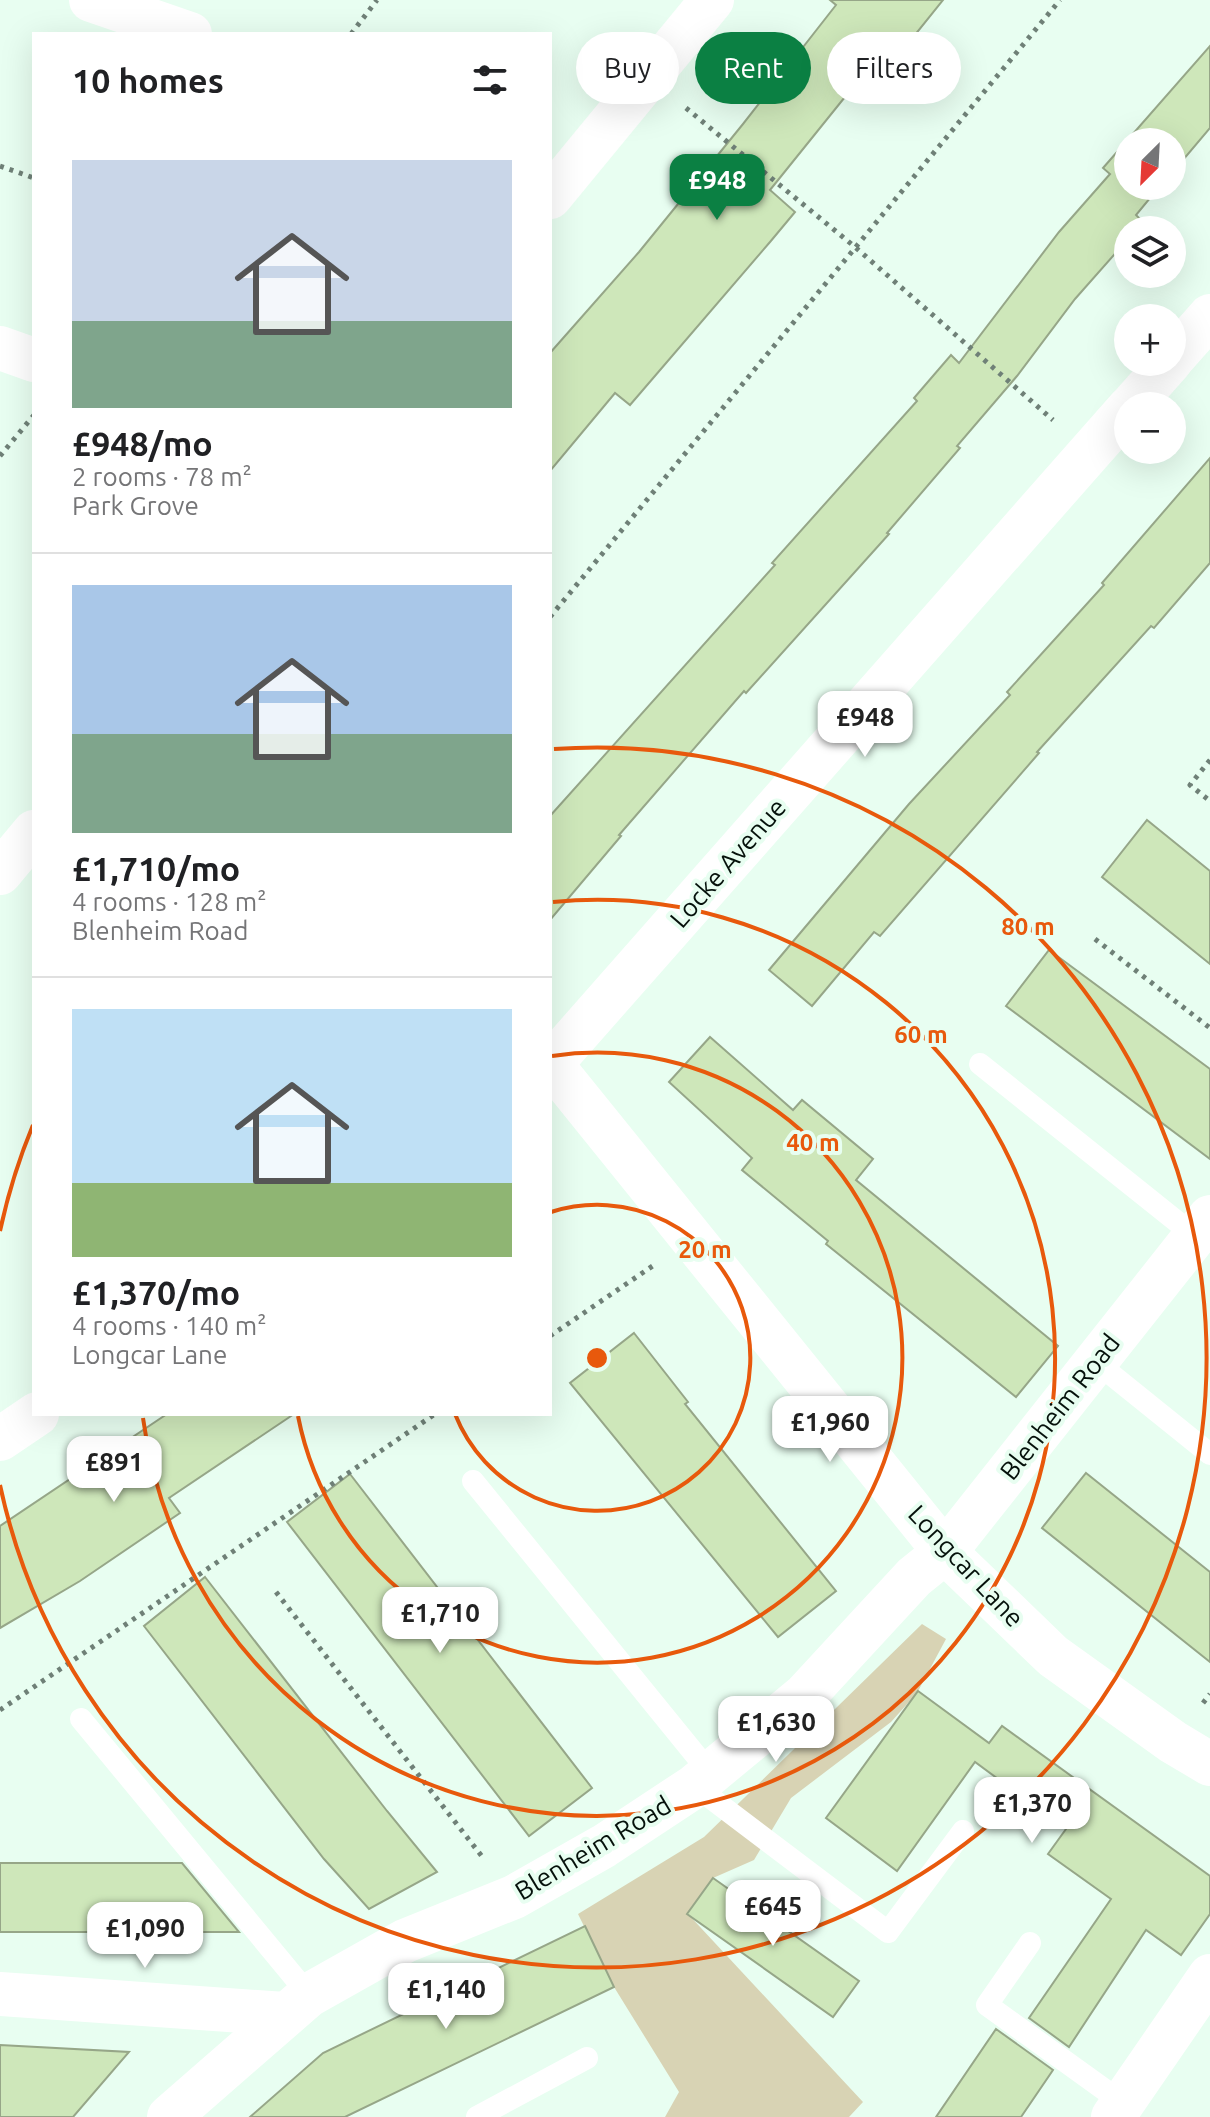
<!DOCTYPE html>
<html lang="en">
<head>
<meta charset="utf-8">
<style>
  body { margin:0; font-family:Ubuntu,sans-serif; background:#f6f6f6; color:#202124; height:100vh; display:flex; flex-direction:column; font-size:30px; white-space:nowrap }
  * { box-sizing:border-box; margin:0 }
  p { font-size:26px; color:#757577 }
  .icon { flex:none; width:44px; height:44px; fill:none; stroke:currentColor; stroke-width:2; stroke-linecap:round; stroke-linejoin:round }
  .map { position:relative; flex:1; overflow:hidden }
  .drawer { position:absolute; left:32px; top:32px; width:520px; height:1384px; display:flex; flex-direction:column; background:#fff; border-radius:0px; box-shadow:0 8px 32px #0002 }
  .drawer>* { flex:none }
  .hud { position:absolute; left:576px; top:32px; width:514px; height:72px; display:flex; gap:16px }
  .needle { width:52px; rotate:204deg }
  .buttons { position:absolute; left:1114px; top:128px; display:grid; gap:16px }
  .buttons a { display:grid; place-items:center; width:72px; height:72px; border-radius:50%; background:#fff; box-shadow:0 8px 32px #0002; font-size:40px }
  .price { position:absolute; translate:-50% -68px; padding:0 18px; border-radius:16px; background:#fff; color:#222; font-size:26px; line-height:52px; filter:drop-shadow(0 2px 4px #0008) }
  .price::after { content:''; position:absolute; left:50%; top:48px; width:24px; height:18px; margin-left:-12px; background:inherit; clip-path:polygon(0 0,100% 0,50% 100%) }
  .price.selected { background:#0b8043; color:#fff }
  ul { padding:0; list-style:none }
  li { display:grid; align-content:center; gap:16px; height:424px; padding:0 40px }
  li+li { border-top:2px solid #e0e0e0 }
  li span { display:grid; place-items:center; height:248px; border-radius:0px; color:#555 }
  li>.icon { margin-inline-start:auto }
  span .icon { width:144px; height:144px; fill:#fffc; stroke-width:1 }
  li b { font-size:34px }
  h2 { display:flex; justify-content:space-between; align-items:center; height:96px; padding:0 40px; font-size:34px }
  .pill { padding:0 28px; border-radius:36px; background:#fff; box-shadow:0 8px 32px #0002; font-size:28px; line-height:72px }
  .pill.selected { background:#0b8043; color:#fff }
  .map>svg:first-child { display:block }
  .green { fill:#d8d3b4 }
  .building { fill:#cee7ba; stroke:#96a688; stroke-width:2 }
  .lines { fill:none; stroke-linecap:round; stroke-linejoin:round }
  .path { stroke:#6f8077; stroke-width:5; stroke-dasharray:4 6; stroke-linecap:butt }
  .lane { stroke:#fff; stroke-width:22 }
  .street { stroke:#fff; stroke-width:44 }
  .ring { fill:none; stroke:#e8590c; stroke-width:4 }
  .labels { text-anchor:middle; stroke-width:8; stroke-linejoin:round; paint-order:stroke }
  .street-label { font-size:26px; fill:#05110b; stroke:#e8fef1 }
  .centre { fill:#e8590c; stroke:#e8fef1; stroke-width:4 }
  .ring-label { font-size:24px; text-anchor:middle; font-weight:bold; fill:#e8590c; stroke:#e8fef1; stroke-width:8; stroke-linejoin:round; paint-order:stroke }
</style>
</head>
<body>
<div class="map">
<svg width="1210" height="2117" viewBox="0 0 1210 2117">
  <rect width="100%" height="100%" fill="#e8fef1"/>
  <path class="green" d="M922,1624L946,1639L917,1693L891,1722L791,1798L754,1860L713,1878L688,1914L863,2102L849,2117H665L679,2092L614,1987L578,1914L704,1837Z"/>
  <g class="building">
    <path d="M830,0H943L898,56L886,46L770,190L795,212L770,242L630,405L615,393L550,471V353L639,252L743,124L836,5Z"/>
    <path d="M1210,46V128L1172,173V142H1128V186H1160L1136,215L1143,222L1136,230H1128V239L1075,299L1017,376L957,446L960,448L887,533L889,534L746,693L744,691L619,835L621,836L550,920V816L775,565L772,563L917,401L914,398L951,355L959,363L1059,232L1110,174L1103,168Z"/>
    <path d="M1210,458V563L1154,628L1151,626L1037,752L1039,753L880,936L874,932L812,1006L769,970L909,804L1010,695L1007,692L1104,585L1102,583Z"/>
    <path d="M1147,820L1210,871V964L1102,877Z"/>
    <path d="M1049,950L1210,1069V1159L1006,1006Z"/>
    <path d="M710,1037L793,1110L802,1100L873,1159L856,1180L1058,1346L1016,1397L826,1244L828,1241L742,1170L752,1158L669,1082Z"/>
    <path d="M634,1333L688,1402L685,1404L836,1591L778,1637L570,1383Z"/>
    <path d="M167,1414H294L169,1498L180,1513L80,1581L0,1628V1526Z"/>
    <path d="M1086,1473L1210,1572V1662L1042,1528Z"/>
    <path d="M350,1474L592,1788L529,1836L287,1522Z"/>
    <path d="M205,1577L387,1811L437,1872L369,1909L324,1859L144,1626Z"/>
    <path d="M918,1691L989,1743L1002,1726L1210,1876V1914L1181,1955L1146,1930L1069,2047L1029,2018L1111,1899L1048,1854L1066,1829L975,1762L897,1871L826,1818Z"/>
    <path d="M0,1863H182L239,1932H0Z"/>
    <path d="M713,1878L859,1981L833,2017L687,1914Z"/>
    <path d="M585,1926L614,1987L345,2117H250L323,2053Z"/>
    <path d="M996,2029L1053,2070L1021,2117H936Z"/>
    <path d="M0,2045L129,2052L73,2117H0Z"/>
  </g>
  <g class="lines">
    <g class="path">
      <path d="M351,34L377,0"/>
      <path d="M686,108L855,247L1053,420"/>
      <path d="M0,166L34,178"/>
      <path d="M0,456L34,415"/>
      <path d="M550,617L1060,0"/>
      <path d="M1210,760L1190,785L1210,801"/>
      <path d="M1095,939L1210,1028"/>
      <path d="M550,1336L654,1265"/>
      <path d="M276,1592L484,1859"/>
      <path d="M1203,1703L1210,1694"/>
      <path d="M0,1710L435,1414"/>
    </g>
    <g class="lane">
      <path d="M980,1064L1195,1236"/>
      <path d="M1097,1363L1210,1454"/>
      <path d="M473,1481L711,1774"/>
      <path d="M81,1719L309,1995"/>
      <path d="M695,1786L888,1932L963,1831"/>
      <path d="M1030,1943L987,2005L1123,2103"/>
      <path d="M477,2117L587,2058"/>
    </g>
    <g class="street">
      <path d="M91,0L190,34"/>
      <path d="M550,197L712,0"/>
      <path d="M0,348L34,360"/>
      <path d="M1172,359L1210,316"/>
      <path d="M1131,406L1170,362"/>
      <path d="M0,873L34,832"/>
      <path d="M551,1064L945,1552L1053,1656L1173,1742L1210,1764"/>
      <path d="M550,1065L1128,409"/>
      <path d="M0,1439L37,1414"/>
      <path d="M0,1994L285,2014"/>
      <path d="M169,2117L309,1995L405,1941L514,1897L604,1846L695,1786L805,1695L914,1577L945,1552L1210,1217"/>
      <path d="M1113,2117L1210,1976"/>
    </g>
  </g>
  <g class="ring">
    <path d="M551 1212A153 153 0 1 1 455 1414"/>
    <path d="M552 1056A305 305 0 1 1 298 1416"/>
    <path d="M553 902A458 458 0 1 1 143 1418"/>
    <path d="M0 1231A610 610 0 0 1 33 1125M554 749A610 610 0 1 1 0 1485"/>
  </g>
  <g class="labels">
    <g class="street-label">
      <text transform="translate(728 863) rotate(-49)" y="9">Locke Avenue</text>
      <text transform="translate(1060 1407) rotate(-52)" y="9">Blenheim Road</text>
      <text transform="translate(966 1566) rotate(47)" y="9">Longcar Lane</text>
      <text transform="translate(593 1848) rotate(-31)" y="9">Blenheim Road</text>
    </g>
  </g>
  <circle cx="597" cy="1358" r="12" class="centre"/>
  <g class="ring-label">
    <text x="1028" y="935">80 m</text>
    <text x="921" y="1043">60 m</text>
    <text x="813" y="1151">40 m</text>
    <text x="705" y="1258">20 m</text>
  </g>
</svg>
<div class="buttons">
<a><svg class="needle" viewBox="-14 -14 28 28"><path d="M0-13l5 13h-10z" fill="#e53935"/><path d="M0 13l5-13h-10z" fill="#757577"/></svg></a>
<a><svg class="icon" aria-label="layers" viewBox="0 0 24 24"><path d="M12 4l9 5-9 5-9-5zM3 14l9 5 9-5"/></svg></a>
<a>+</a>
<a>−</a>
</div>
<b class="price selected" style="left:717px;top:222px">£948</b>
<b class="price" style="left:865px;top:759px">£948</b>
<b class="price" style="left:830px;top:1464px">£1,960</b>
<b class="price" style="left:114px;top:1504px">£891</b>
<b class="price" style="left:440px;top:1655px">£1,710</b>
<b class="price" style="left:776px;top:1764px">£1,630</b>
<b class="price" style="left:1032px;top:1845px">£1,370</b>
<b class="price" style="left:773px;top:1948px">£645</b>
<b class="price" style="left:145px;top:1970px">£1,090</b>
<b class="price" style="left:446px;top:2031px">£1,140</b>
<div class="hud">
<a class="pill">Buy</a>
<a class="pill selected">Rent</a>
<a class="pill">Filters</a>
</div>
<section class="drawer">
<h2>10 homes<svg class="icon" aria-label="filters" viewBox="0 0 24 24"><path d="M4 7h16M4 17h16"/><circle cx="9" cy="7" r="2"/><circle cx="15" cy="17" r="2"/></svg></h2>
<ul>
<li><span style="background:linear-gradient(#c9d6e8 65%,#7fa58c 0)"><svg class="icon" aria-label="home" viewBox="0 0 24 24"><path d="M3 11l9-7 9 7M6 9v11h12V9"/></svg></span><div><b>£948/mo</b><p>2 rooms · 78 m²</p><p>Park Grove</p></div></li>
<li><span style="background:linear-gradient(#a9c7e8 60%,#7fa58c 0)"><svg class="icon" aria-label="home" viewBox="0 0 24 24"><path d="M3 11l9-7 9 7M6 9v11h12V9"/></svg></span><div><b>£1,710/mo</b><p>4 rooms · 128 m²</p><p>Blenheim Road</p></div></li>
<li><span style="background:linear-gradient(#bfe0f5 70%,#8fb573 0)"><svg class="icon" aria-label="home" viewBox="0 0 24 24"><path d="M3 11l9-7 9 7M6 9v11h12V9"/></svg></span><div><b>£1,370/mo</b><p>4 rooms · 140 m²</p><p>Longcar Lane</p></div></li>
</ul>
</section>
</div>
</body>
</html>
